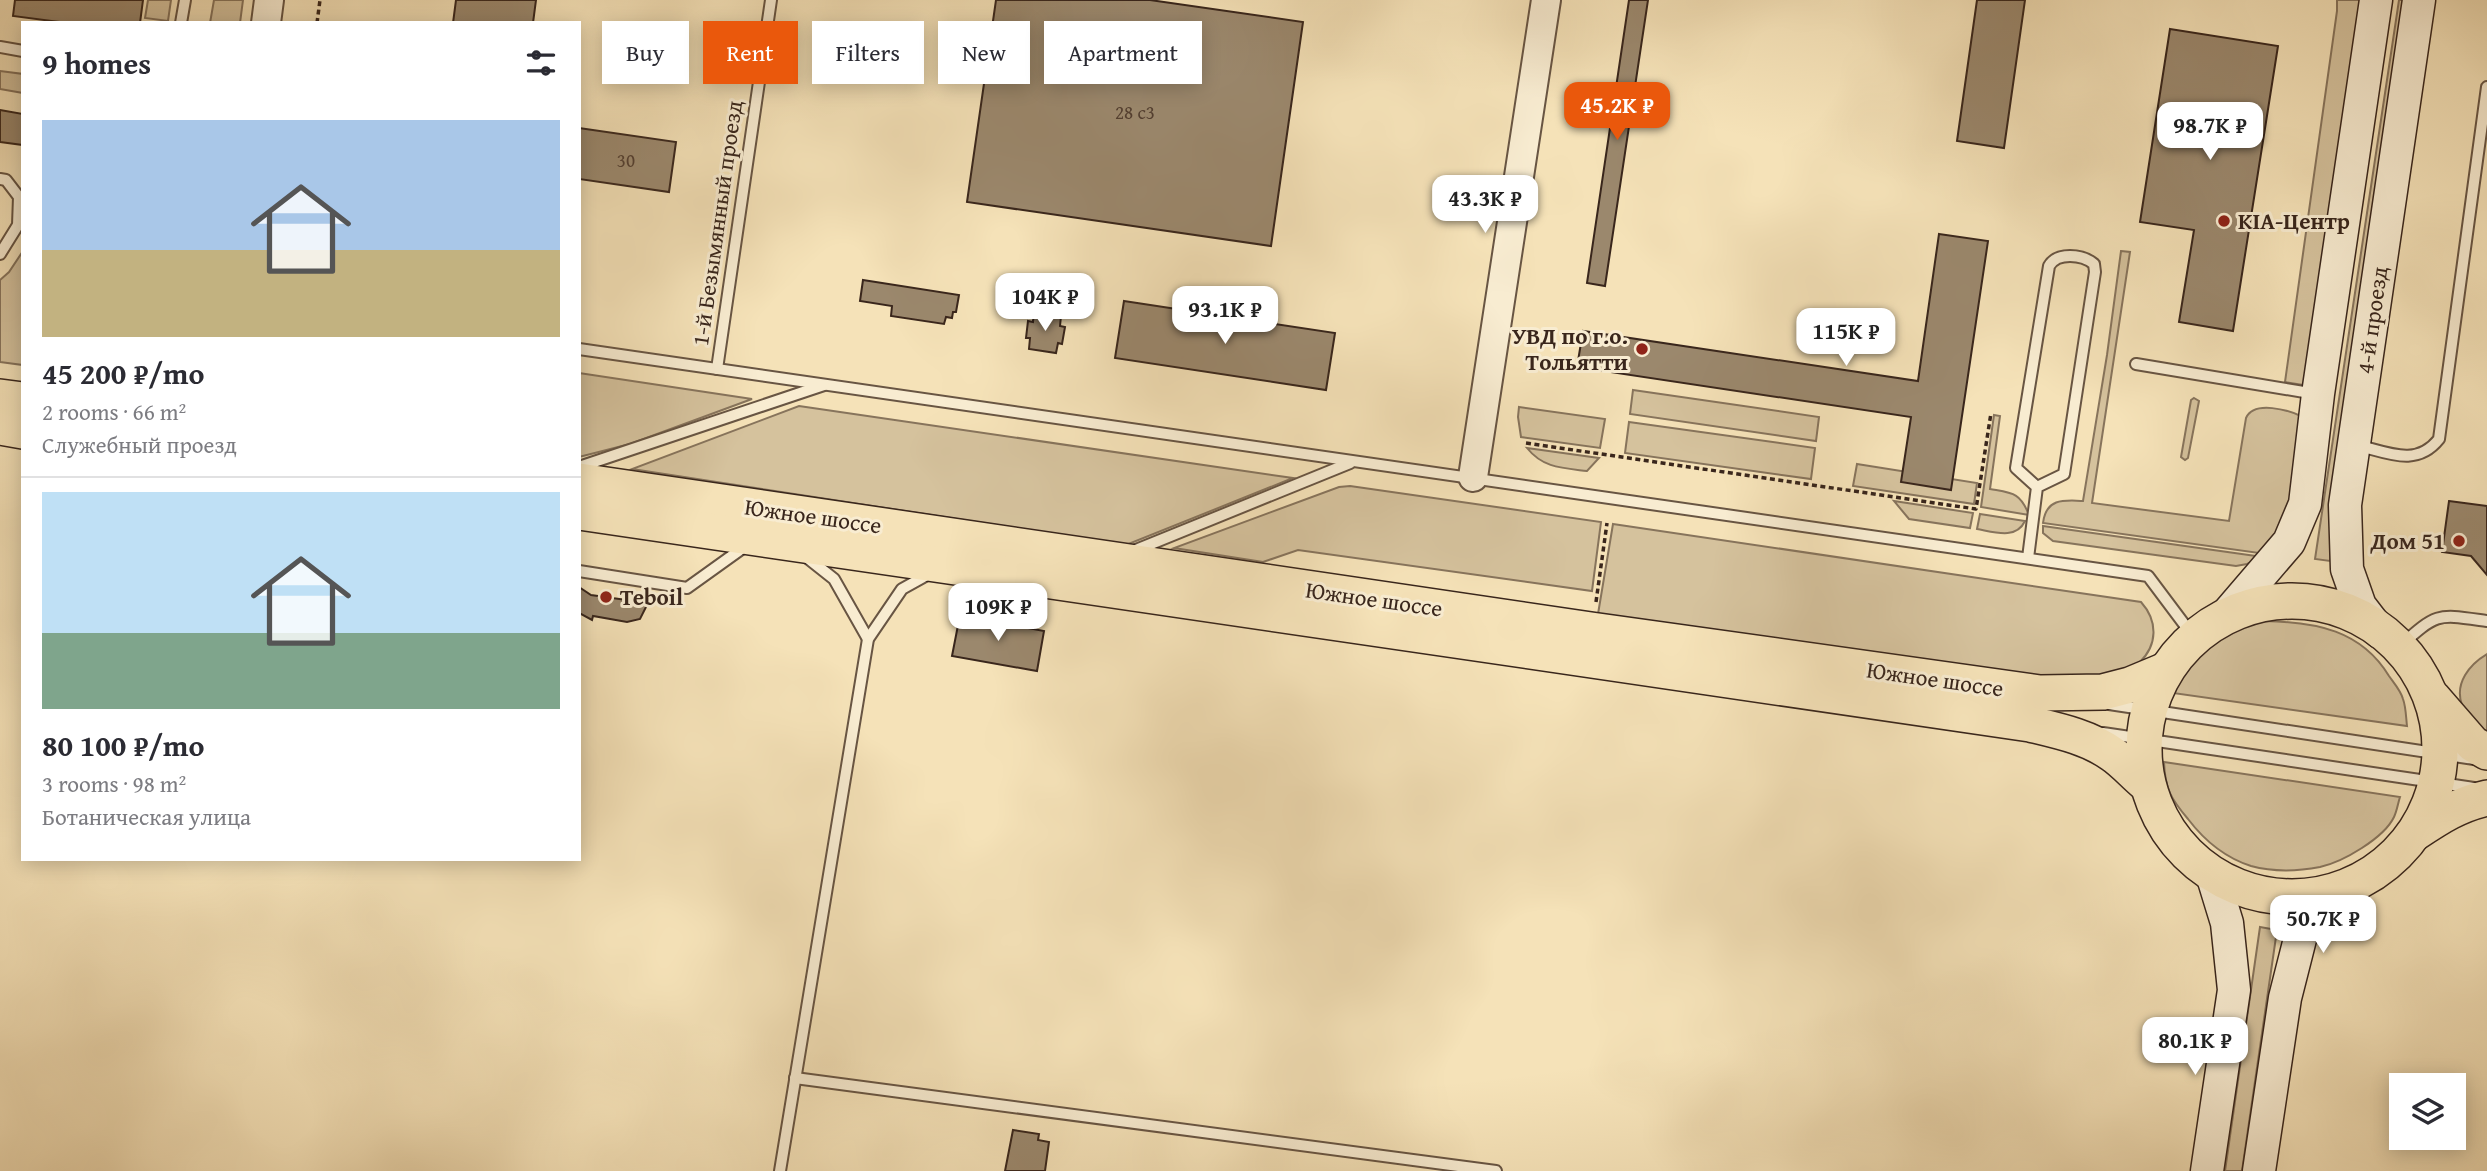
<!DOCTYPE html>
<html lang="en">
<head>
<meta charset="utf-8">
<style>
  body { margin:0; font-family:"Gentium Book Plus",serif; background:#f2f2f3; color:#2b2b33; height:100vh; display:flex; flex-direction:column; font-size:26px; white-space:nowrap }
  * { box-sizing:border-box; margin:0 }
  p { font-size:23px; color:#7c7c81 }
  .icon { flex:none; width:38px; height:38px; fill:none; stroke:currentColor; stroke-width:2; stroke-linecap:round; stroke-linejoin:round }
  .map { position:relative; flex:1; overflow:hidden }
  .drawer { position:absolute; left:21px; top:21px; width:560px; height:840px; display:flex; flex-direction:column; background:#fff; border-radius:0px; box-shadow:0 4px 18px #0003 }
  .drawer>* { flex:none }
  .top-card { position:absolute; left:602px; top:21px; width:665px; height:63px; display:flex; gap:14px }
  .tools { position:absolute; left:2389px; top:1073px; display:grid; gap:14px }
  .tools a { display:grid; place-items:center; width:77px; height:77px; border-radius:0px; background:#fff; box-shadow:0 4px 18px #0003; font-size:35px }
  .price { position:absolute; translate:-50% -60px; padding:0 16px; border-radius:14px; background:#fff; color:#222; font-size:23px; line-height:46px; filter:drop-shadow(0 2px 4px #0008) }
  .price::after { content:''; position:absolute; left:50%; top:42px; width:21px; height:16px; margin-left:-10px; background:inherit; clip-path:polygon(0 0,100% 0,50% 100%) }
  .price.active { background:#ea580c; color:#fff }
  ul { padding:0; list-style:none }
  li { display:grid; align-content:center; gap:14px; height:371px; padding:0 21px }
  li+li { border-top:2px solid #e1e1e2 }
  li span { display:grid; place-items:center; height:217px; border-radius:0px; color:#555 }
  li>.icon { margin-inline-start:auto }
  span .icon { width:126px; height:126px; fill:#fffc; stroke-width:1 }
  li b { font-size:30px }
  h2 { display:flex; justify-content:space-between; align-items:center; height:84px; padding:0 21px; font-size:30px }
  .chip { padding:0 24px; border-radius:0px; background:#fff; box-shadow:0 4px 18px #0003; font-size:24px; line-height:63px }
  .chip.active { background:#ea580c; color:#fff }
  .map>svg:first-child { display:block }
  .green { fill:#d5c29d; stroke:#87745c; stroke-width:2 }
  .building { fill:#9b886d; stroke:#39261c; stroke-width:2 }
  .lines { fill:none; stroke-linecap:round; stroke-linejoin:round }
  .service-casing { stroke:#685543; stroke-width:14 }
  .tertiary-casing { stroke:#685543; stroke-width:32 }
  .secondary-casing { stroke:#39261c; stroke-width:35 }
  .primary-casing { stroke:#39261c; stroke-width:38 }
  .path { stroke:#39261c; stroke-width:3.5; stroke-dasharray:5 3.5; stroke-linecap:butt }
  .service { stroke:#f8ecd1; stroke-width:10 }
  .tertiary { stroke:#f8ecd1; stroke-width:28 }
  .secondary { stroke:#f8ecd1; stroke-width:32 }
  .primary { stroke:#f5e2b8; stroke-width:35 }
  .poi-dot { fill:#8f2418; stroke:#f8ecd1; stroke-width:2.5 }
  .labels { text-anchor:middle; stroke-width:6; stroke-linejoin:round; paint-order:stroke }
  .number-label { font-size:19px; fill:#523e30 }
  .poi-label { font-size:23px; font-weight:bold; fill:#39261c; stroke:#f8ecd1; text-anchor:start }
  .street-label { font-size:23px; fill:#39261c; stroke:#f8ecd1 }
</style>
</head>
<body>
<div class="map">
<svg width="2487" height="1171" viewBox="0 0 2487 1171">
  <rect width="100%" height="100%" fill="#f5e2b8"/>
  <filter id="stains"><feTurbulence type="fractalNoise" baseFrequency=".00286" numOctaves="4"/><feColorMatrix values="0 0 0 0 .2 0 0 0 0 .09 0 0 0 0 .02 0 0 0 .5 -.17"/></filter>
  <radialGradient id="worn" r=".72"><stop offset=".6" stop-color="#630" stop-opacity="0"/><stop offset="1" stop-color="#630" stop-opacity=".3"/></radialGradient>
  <g class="green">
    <path d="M148,0H171L168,21L145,18Z"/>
    <path d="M214,0H243L240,23H210Z"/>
    <path d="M2337,0H2373L2312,382L2303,385L2285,382L2337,11Z"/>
    <path d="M2399,0H2414L2330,561L2315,559Z"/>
    <path d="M0,71L23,74V93L0,89Z"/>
    <path d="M23,251V365L0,362V280L9,272Z"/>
    <path d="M2121,251L2130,252L2092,503L2229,521L2246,418C2254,400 2289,410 2303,417L2300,502L2266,554L2043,523C2046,498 2064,500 2083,501L2107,355Z"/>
    <path d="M579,373L752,399L630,444L579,457Z"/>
    <path d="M1633,390L1819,417L1816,441L1630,414Z"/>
    <path d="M2194,398L2199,401L2188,458L2185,460L2181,457L2191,400Z"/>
    <path d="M799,406L1293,478L1126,545L632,469Z"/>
    <path d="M1519,407L1605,419L1600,448L1521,437L1518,417Z"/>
    <path d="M1994,415L2000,416L1990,489C2012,493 2020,492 2029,515L1981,507Z"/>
    <path d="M1629,422L1815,448L1811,479L1625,453Z"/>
    <path d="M1527,448L1599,458L1587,471C1562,468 1543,468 1527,448Z"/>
    <path d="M1857,464L1977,483L1974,504L1853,486Z"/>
    <path d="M1350,486L1601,522L1592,591L1298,550L1263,562L1174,548L1339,487Z"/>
    <path d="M1894,501L1973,513L1970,528L1909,519Z"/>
    <path d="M1980,514L2025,521C2016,540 1994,532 1977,529Z"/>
    <path d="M1613,524L2141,602C2158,621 2158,645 2139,663C2129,672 2110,678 2098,684L1598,614Z"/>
    <path d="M2043,526L2263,557L2247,564L2236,566L2053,541L2043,533Z"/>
    <path d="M2265,621C2316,622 2361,630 2389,676C2394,683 2401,691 2403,699C2406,707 2406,718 2407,726L2173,693C2177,683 2180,670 2187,662C2206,638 2237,628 2265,621Z"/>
    <path d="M2487,654V735C2479,726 2465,715 2462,705C2454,683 2470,664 2487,654Z"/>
    <path d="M2164,762L2400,797C2398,803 2397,811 2394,817C2384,838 2343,862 2320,867C2299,871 2273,872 2251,866C2226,858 2204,840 2188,819C2171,799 2165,789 2164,762Z"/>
    <path d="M2260,927L2277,930L2242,1171H2225Z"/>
  </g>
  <g class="building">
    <path d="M15,0H143L140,23H67L13,16Z"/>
    <path d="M456,0H536L533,23H453Z"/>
    <path d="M996,0H1150L1303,22L1271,246L967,202Z"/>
    <path d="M1629,0H1648L1605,286L1587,283Z"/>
    <path d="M1977,0H2025L2004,148L1957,141Z"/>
    <path d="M2170,29L2278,46L2233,331L2179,322L2194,230L2140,222Z"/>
    <path d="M0,110L23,114V145L0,142Z"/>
    <path d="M579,128L676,142L669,192L579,179Z"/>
    <path d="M1939,234L1988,241L1951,490L1901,482L1911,417L1577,367L1583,331L1918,381Z"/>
    <path d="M863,280L959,295L956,312H953L952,318L946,317L944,324L891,316L892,306L860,301Z"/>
    <path d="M1124,301L1335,333L1326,390L1115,358Z"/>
    <path d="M1034,312L1061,316L1060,326L1065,327L1062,344L1058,343L1056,353L1029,349L1030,338H1026L1028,321L1033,322Z"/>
    <path d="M2449,501L2487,506V575L2471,556L2442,552Z"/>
    <path d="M579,587L591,595L648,603L640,619L627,622L593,616L592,620L579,613Z"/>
    <path d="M960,615L1044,631L1037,671L952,656Z"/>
    <path d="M1013,1130L1039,1134L1038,1140L1049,1142L1045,1171H1005Z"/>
  </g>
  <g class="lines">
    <defs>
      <g id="service">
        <path d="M181,23L185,0"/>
        <path d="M0,47L23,51"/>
        <path d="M0,179L6,180L19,197L18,225L0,254"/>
        <path d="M579,349L2148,576L2193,636"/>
        <path d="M2136,364L2316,394"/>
        <path d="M717,369L771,0"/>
        <path d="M2356,445C2387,452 2416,468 2439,439L2487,87"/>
        <path d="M579,467L824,385"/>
        <path d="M1131,552L1350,463"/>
        <path d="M805,556L834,579L868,639"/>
        <path d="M2028,558L2037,487L2016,468L2049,266C2057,252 2082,254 2094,264L2095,272L2064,474L2037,487"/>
        <path d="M579,571L687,588L747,545"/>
        <path d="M2400,646C2438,612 2437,614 2487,621"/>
        <path d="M2109,704L2474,759"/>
        <path d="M2103,733L2474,788"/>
        <path d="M795,1078L1496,1171"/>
        <path d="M780,1171L868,639L902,589L929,574"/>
      </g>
      <g id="tertiary">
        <path d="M266,23L269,0"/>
        <path d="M1473,477L1546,0"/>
      </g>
      <g id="secondary">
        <path d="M2229,612L2289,542L2305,504L2318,394L2376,0"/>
        <path d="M2380,632L2360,606L2347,569L2345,505L2419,0"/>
        <path d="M2207,1171L2234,990L2227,923L2212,874"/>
        <path d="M2259,1171L2285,998L2301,935L2310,917L2330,894"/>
      </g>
      <g id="primary">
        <path d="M0,397L23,400"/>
        <path d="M0,427L23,431"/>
        <path d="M579,481L1591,630L2040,693L2103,692L2130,685L2166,670"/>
        <path d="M579,512L2030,724C2059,731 2088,737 2112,754C2124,762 2134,774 2145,783"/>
        <circle cx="2292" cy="749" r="148"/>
        <path d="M2433,698L2473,744L2487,752"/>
        <path d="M2415,833C2439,817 2459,804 2487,798"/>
      </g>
    </defs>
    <use href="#service" class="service-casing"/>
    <use href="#tertiary" class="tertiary-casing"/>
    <use href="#secondary" class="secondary-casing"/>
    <use href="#primary" class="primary-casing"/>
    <g class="path">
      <path d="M317,23L320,0"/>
      <path d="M1526,443L1976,509L1991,413"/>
      <path d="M1596,602L1607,523"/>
    </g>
    <use href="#service" class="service"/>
    <use href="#tertiary" class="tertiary"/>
    <use href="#secondary" class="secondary"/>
    <use href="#primary" class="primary"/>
  </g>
  <g class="poi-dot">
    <circle cx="2224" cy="221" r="7"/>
    <circle cx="1642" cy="349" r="7"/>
    <circle cx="2459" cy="541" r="7"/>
    <circle cx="606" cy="597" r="7"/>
  </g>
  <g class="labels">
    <g class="number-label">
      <text x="1135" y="119">28 с3</text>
      <text x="626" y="167">30</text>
    </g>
    <g class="poi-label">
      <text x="2238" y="229">KIA-Центр</text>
      <text x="1628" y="344" text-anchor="end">УВД по г.о.<tspan x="1628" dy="26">Тольятти</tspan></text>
      <text x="2445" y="549" text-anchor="end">Дом 51</text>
      <text x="620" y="605">Teboil</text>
    </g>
    <g class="street-label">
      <text transform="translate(717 223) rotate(-82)" y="8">1-й Безымянный проезд</text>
      <text transform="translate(2372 320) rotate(-82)" y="8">4-й проезд</text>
      <text transform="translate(813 516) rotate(8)" y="8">Южное шоссе</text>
      <text transform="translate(1374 599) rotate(8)" y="8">Южное шоссе</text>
      <text transform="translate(1935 679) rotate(8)" y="8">Южное шоссе</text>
    </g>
  </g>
  <rect width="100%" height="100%" filter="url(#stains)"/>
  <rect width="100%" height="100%" fill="url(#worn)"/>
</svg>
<div class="tools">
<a><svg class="icon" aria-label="layers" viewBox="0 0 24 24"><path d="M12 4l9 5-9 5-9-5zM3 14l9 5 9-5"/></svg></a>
</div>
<b class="price active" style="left:1617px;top:142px">45.2K ₽</b>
<b class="price" style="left:2210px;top:162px">98.7K ₽</b>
<b class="price" style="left:1485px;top:235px">43.3K ₽</b>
<b class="price" style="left:1045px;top:333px">104K ₽</b>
<b class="price" style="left:1225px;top:346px">93.1K ₽</b>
<b class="price" style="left:1846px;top:368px">115K ₽</b>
<b class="price" style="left:998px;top:643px">109K ₽</b>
<b class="price" style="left:2323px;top:955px">50.7K ₽</b>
<b class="price" style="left:2195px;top:1077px">80.1K ₽</b>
<div class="top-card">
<a class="chip">Buy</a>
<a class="chip active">Rent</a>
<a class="chip">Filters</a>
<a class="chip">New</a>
<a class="chip">Apartment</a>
</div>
<section class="drawer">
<h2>9 homes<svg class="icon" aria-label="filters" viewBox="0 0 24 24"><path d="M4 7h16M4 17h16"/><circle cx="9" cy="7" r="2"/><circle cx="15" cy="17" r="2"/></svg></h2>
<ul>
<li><span style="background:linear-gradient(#a9c7e8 60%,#c2b280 0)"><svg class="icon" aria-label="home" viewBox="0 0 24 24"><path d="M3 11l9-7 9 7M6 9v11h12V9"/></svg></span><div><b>45 200 ₽/mo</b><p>2 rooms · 66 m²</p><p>Служебный проезд</p></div></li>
<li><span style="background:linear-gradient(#bfe0f5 65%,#7fa58c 0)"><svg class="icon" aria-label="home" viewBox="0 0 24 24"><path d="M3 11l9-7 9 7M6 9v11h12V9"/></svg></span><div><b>80 100 ₽/mo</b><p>3 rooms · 98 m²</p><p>Ботаническая улица</p></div></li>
</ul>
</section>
</div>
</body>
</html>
